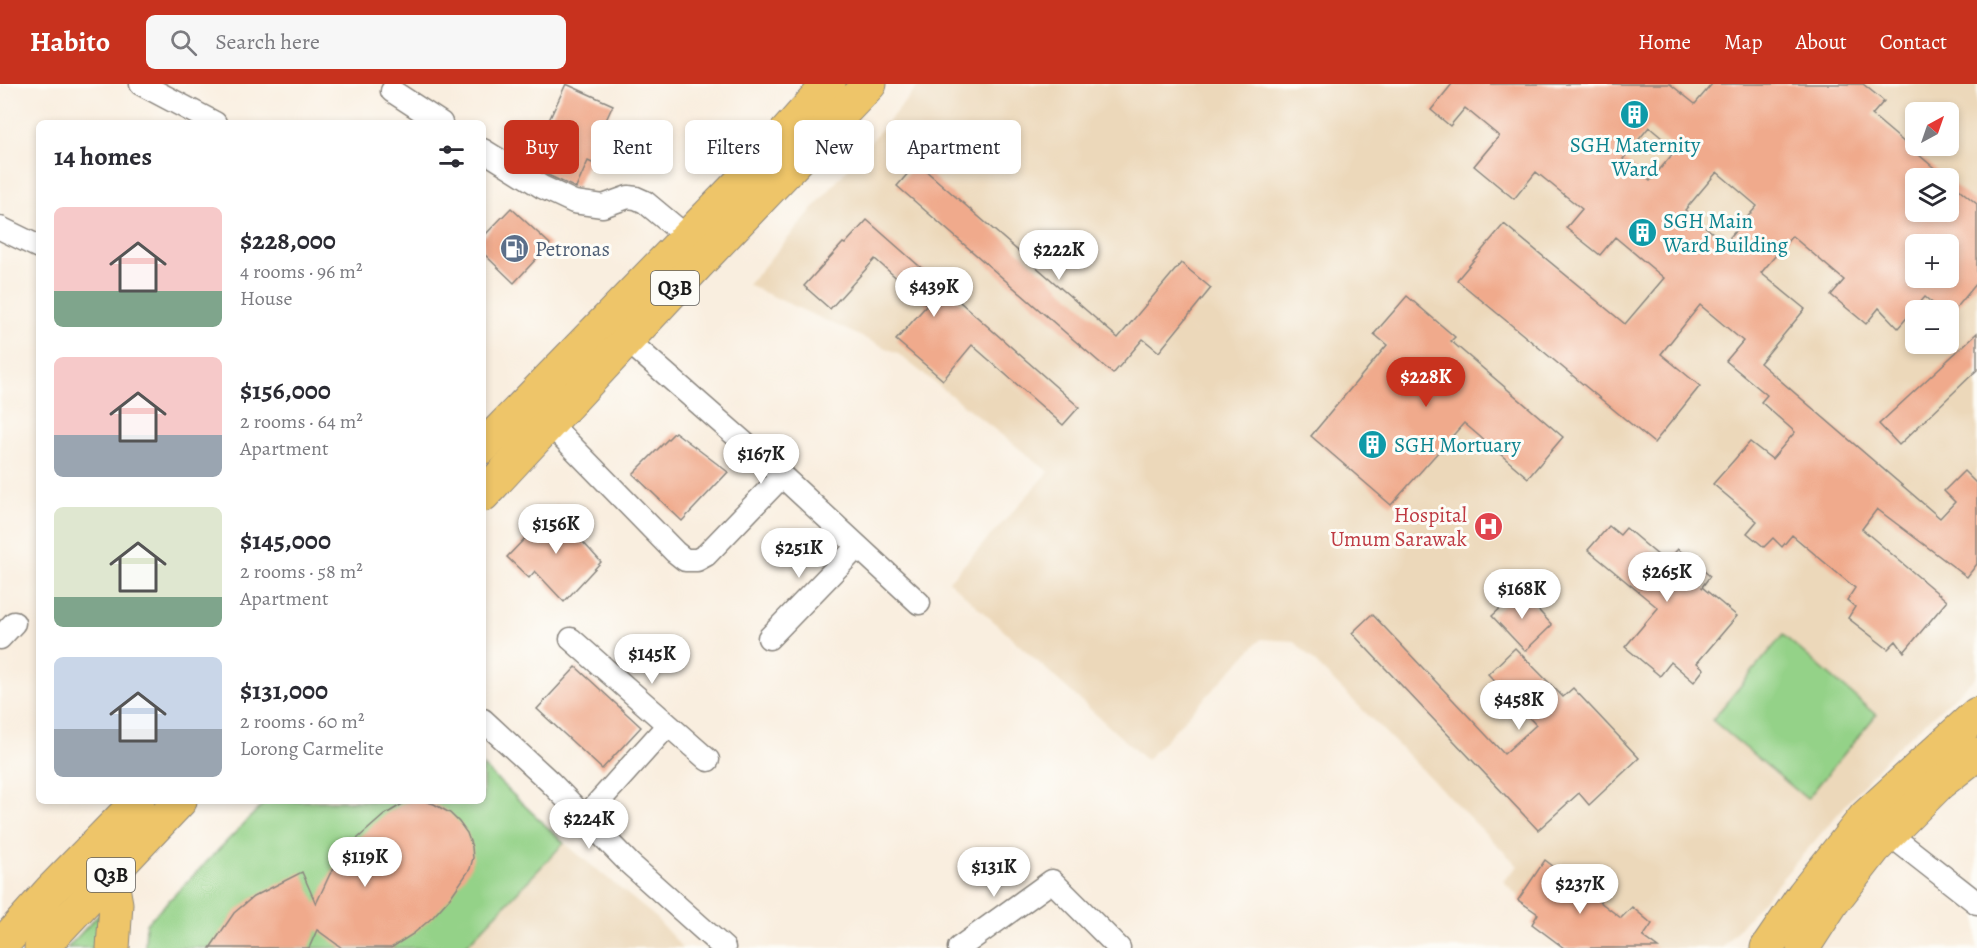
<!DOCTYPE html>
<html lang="en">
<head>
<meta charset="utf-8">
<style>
  body { margin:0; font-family:Alegreya,serif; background:#f7f7f7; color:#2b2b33; height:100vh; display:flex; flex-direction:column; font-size:22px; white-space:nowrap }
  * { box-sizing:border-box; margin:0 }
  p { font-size:20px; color:#7c7c81 }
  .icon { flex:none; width:33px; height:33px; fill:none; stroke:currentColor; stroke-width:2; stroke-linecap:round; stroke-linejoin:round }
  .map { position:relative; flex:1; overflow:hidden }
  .sheet { position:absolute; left:36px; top:36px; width:450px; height:684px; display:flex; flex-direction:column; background:#fff; border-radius:9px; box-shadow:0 3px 9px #0003 }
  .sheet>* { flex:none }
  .hud { position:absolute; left:504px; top:36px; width:570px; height:54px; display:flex; gap:12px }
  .needle { width:39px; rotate:40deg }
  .tools { position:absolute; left:1905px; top:18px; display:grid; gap:12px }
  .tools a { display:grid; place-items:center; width:54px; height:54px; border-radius:9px; background:#fff; box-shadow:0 3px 9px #0003; font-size:30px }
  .price { position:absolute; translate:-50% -51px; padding:0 14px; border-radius:21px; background:#fff; color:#222; font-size:20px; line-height:39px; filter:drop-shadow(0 2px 3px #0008) }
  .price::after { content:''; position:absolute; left:50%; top:36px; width:18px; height:14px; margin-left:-9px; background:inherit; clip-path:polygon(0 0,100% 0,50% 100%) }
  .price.current { background:#c8321e; color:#fff }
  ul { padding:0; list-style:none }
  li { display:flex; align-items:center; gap:18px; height:150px; padding:0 18px }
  li span { display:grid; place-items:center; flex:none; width:168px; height:120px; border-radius:9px; color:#555 }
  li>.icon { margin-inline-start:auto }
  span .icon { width:72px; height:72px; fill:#fffc; stroke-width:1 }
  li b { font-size:26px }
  h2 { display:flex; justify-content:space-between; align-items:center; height:72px; padding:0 18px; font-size:26px }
  .pill { padding:0 21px; border-radius:9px; background:#fff; box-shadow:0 3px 9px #0003; font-size:21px; line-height:54px }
  .pill.current { background:#c8321e; color:#fff }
  header { display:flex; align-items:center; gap:36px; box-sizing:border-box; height:84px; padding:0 30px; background:#c8321e; color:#fff }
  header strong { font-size:28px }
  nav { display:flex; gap:33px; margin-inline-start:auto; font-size:21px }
  .search { width:420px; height:54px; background:#f7f7f7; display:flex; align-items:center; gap:15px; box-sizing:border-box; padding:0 21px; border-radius:9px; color:#7c7c81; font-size:22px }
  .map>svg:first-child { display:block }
  .built { fill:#ecd8ba; fill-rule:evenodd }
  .green { fill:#94d288; stroke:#587752; stroke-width:1.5 }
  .building { fill:#f0aa8c; fill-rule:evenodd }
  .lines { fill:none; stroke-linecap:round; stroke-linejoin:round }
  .street-casing { stroke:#8a857e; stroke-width:25 }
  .primary-casing { stroke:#8a857e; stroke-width:35 }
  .street { stroke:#fff; stroke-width:22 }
  .primary { stroke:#eec569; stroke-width:33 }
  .labels { text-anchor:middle; stroke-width:6; stroke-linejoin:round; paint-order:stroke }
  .shield { fill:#fdfcf7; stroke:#605f5e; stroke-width:1.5 }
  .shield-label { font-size:20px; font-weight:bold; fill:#1c1c1c }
  .culture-label { font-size:21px; fill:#0d838f; stroke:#fdfcf7; text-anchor:start }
  .service-label { font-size:21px; fill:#4e5e75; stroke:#fdfcf7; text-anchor:start }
  .health-label { font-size:21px; fill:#be3a42; stroke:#fdfcf7; text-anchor:end }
</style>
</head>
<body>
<header>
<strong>Habito</strong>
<div class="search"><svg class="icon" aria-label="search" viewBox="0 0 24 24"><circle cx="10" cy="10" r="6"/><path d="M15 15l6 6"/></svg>Search here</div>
<nav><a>Home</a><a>Map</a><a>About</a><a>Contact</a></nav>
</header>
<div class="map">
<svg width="1977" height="864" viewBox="0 0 1977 864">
  <rect width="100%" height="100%" fill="#fdfcf7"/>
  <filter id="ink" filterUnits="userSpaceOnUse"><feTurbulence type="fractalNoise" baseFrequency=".0167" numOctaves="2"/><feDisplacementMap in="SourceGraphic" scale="12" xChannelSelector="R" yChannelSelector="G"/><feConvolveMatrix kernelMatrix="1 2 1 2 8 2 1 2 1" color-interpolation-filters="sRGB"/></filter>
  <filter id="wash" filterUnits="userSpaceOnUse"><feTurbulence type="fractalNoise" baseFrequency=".008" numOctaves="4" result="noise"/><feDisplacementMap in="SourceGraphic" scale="24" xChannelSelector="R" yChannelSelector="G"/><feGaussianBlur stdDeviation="1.35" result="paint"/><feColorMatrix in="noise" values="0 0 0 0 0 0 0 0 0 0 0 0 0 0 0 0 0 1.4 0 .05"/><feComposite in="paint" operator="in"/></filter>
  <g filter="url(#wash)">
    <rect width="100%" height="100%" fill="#f9eedf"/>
    <g class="built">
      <path d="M920,0H1977V592L1889,671L1722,864H1569L1503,797L1518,782L1294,557L1261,555L1146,676L949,497L1049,388L897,269L748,201ZM1916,28H1948V62H1916ZM1916,94H1948V128H1916ZM1916,160H1948V194H1916ZM1916,226H1948V260H1916Z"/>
      <path d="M564,759L653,831L683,864H464Z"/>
    </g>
    <g class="green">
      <path d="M1783,551L1876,631L1807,715L1712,636Z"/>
      <path d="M483,682L564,759L464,864H145L146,840L266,717H483Z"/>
      <path d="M100,829L98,864H67Z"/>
    </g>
    <g id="blocks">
      <g class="building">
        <path d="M566,0L613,21L596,58L617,68L609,87L588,77L576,104L548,91L529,79Z"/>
        <path d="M1452,0H1670L1695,20L1712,0H1863L1884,17L1872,31L1946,94H1916V128H1948V96L1977,120V199L1949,233L1948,226H1941L1925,213L1898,244L1879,224L1866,240L1831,211L1844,196L1792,152L1761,189L1805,225L1760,279L1940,434L1955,418L1944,407L1964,387L1977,400V480L1967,493L1877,425L1862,445L1947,517L1904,568L1896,557L1888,565L1848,534L1855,523L1847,516L1855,504L1792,451L1782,463L1773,454L1764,463L1747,449L1757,437L1713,400L1750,358L1772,375L1795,348L1761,318L1767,311L1726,277L1743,257L1700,221L1661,270L1700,302L1654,359L1457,196L1504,140L1625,240L1664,194L1615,153L1600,171L1566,144L1582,125L1536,88L1514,115L1474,82L1499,52L1465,24L1450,42L1431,26ZM1649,43L1676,66L1650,97L1623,75ZM1717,88L1757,122L1725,159L1685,126ZM1916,160H1948V194H1916Z"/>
        <path d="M917,79L1118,254L1181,179L1211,204L1159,268L1143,255L1113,290L897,102Z"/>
        <path d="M511,124L550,160L514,199L483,169V153Z"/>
        <path d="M867,136L1079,323L1063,341L972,261L943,296L896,256L927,221L875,175L830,225L804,202L843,159L845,160Z"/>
        <path d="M1407,212L1455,253L1451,257L1563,353L1528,394L1464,339L1391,421L1311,352L1387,261L1374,250Z"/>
        <path d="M1977,249V286L1899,361L1879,340Z"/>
        <path d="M675,348L728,388L682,437L633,390Z"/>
        <path d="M557,421L576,441L572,446L601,478L564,518L535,487L529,494L507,473Z"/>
        <path d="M1609,442L1620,451L1626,444L1666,478L1678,465L1710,492L1702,503L1737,532L1697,579L1704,585L1694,598L1671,578L1660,592L1625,563L1658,524L1588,466Z"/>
        <path d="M1520,506L1552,541L1525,567L1492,532Z"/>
        <path d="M1372,530L1504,670L1536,641L1488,590L1515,564L1563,613L1573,604L1639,674L1589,721L1579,709L1538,746L1352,549Z"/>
        <path d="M576,583L641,643L602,685L537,625Z"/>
        <path d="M412,717H424L434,720L450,729L459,738L467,749L472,763L473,774L470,785L450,814L433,833L413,850L391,864H342L317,846L309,864H210L234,829L253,813L302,788L316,820L330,790L358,754L384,731L404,719Z"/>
        <path d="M1545,776L1621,834L1632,823L1652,840L1643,853L1658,864H1564L1532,840L1538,830L1518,816Z"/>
      </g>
    </g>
  </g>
  <g filter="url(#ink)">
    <use href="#blocks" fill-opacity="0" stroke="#8a857e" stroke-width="1.5"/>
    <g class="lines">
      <defs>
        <g id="street">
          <path d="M141,0L215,39"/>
          <path d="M392,7L441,39"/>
          <path d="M483,66L542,103L574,118L603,122L628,113L636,114L645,118L687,153"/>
          <path d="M0,144L39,163"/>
          <path d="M627,256L782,392L919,519"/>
          <path d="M550,340L675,468L685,476H697L706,471L782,392"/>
          <path d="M0,554L14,539"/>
          <path d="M769,554L857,463"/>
          <path d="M571,555L708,676"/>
          <path d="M483,636L550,698L630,780L724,864"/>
          <path d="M585,733L667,642"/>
          <path d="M1889,750L1977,819"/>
          <path d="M959,864L1052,797L1119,864"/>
        </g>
        <g id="primary">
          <path d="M483,363L755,83L829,0"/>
          <path d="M483,411L698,180L870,0"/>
          <path d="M111,792L116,820L113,864"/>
          <path d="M0,863L51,806L138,717"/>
          <path d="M41,864L180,717"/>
          <path d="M1767,864L1804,810L1865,733L1977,630"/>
          <path d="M1803,864L1832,819L1874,765L1940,699L1977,670"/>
        </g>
      </defs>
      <use href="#street" class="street-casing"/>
      <use href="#primary" class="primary-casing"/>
      <use href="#street" class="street"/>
      <use href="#primary" class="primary"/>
    </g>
  </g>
  <defs>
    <symbol id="building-disc" viewBox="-11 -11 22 22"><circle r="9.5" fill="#0f9aa8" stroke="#fdfcf7"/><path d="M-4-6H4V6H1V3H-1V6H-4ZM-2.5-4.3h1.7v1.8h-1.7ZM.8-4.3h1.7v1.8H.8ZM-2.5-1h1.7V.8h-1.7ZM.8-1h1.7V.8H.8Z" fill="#fff"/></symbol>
    <symbol id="fuel-disc" viewBox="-11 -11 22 22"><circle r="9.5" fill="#5c6f8a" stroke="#fdfcf7"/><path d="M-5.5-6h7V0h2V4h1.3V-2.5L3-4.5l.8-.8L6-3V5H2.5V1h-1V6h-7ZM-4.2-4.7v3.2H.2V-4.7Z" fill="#fff"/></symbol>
    <symbol id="hospital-disc" viewBox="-11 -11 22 22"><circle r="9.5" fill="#e0444e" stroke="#fdfcf7"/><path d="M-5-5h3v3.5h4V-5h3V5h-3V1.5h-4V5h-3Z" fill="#fff"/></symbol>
  </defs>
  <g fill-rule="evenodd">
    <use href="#building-disc" x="1618" y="14" width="33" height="33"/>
    <use href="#building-disc" x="1626" y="132" width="33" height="33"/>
    <use href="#fuel-disc" x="498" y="148" width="33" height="33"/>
    <use href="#building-disc" x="1356" y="344" width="33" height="33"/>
    <use href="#hospital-disc" x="1472" y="426" width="33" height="33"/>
  </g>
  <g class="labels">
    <g class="shield">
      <rect x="651" y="187" width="48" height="34" rx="4.5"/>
      <rect x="87" y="774" width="48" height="34" rx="4.5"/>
    </g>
    <g class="shield-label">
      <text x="675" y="211">Q3B</text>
      <text x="111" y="798">Q3B</text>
    </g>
    <g class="culture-label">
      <text x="1635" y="68" text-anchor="middle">SGH Maternity<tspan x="1635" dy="24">Ward</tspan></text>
      <text x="1663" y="144">SGH Main<tspan x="1663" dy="24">Ward Building</tspan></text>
      <text x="1394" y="368">SGH Mortuary</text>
    </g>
    <g class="service-label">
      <text x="535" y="172">Petronas</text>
    </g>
    <g class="health-label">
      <text x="1467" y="438">Hospital<tspan x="1467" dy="24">Umum Sarawak</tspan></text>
    </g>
  </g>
</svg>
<div class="tools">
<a><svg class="needle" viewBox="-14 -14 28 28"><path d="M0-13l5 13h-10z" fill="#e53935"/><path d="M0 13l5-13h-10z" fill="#7c7c81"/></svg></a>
<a><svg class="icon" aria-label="layers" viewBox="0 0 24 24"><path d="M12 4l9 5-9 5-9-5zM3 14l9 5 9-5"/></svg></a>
<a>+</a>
<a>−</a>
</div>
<b class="price" style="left:1059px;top:197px">$222K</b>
<b class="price" style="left:934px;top:234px">$439K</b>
<b class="price current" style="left:1426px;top:324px">$228K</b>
<b class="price" style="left:761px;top:401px">$167K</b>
<b class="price" style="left:556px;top:471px">$156K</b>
<b class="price" style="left:799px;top:495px">$251K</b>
<b class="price" style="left:1667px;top:519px">$265K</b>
<b class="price" style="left:1522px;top:536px">$168K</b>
<b class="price" style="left:652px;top:601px">$145K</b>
<b class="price" style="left:1519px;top:647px">$458K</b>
<b class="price" style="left:589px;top:766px">$224K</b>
<b class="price" style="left:365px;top:804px">$119K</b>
<b class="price" style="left:994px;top:814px">$131K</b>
<b class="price" style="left:1580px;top:831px">$237K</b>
<div class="hud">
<a class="pill current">Buy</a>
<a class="pill">Rent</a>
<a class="pill">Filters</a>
<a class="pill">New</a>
<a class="pill">Apartment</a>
</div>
<section class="sheet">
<h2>14 homes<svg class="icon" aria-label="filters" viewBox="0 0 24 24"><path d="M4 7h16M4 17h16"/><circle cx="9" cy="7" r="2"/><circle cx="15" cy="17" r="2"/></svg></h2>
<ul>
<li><span style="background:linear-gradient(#f6c9c9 70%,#7fa58c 0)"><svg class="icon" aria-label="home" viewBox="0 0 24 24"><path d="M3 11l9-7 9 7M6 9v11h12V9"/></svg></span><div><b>$228,000</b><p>4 rooms · 96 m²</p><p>House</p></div></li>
<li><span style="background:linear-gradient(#f6c9c9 65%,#9aa5b1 0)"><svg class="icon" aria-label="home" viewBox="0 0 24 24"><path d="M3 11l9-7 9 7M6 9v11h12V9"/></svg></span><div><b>$156,000</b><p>2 rooms · 64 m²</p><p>Apartment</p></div></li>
<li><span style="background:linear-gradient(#dfe7d0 75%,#7fa58c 0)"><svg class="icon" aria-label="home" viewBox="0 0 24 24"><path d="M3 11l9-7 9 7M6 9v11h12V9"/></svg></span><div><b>$145,000</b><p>2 rooms · 58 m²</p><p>Apartment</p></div></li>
<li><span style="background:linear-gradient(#c9d6e8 60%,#9aa5b1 0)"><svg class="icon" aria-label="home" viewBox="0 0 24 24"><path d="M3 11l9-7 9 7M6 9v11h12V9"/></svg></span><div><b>$131,000</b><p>2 rooms · 60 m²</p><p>Lorong Carmelite</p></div></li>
</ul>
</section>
</div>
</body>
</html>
